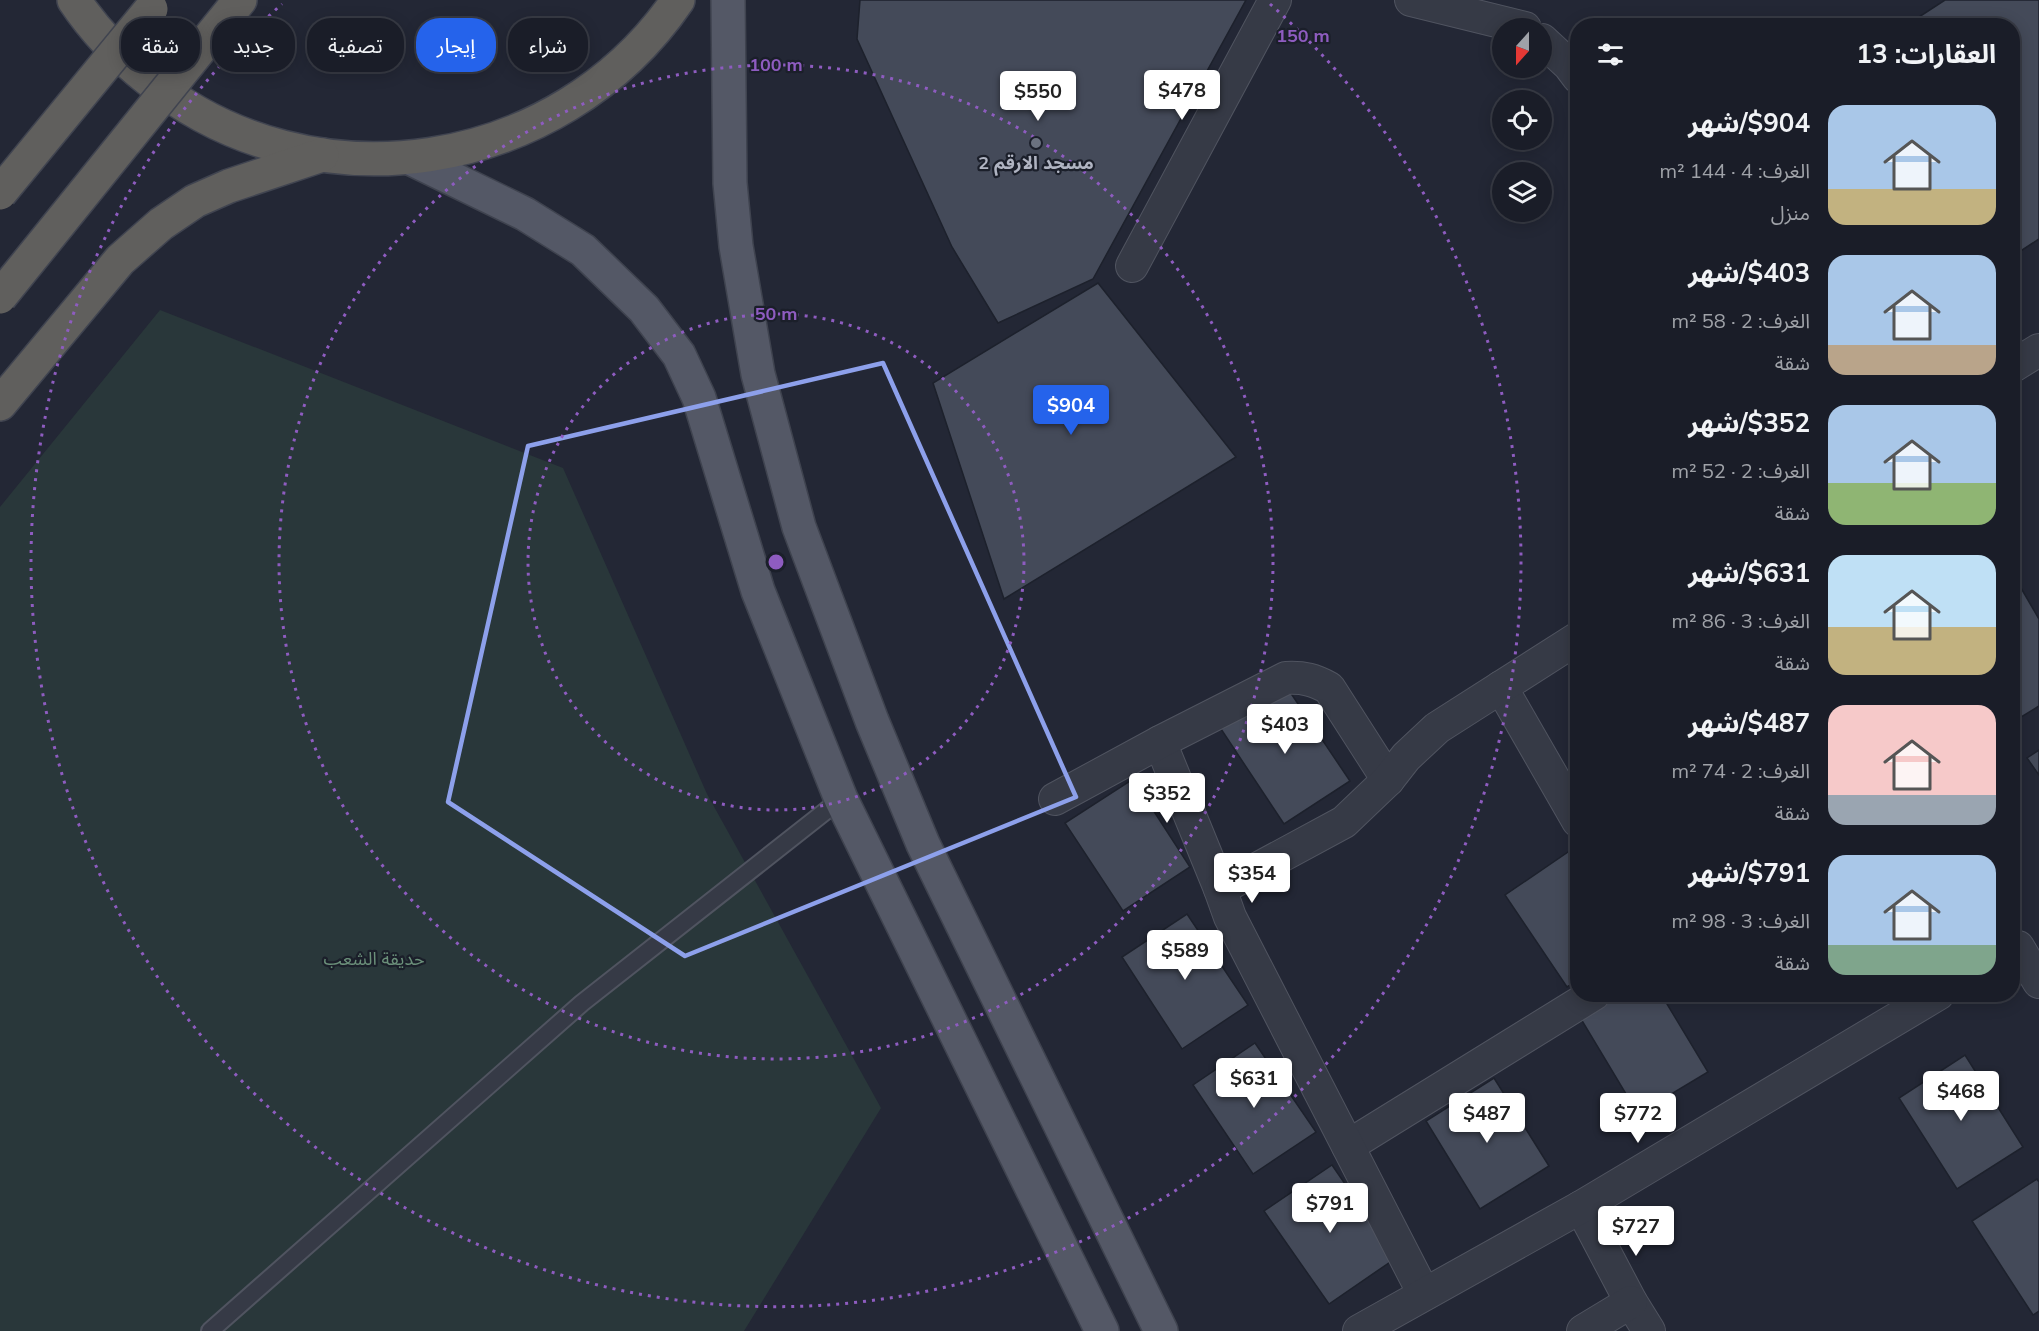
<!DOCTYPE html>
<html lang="ar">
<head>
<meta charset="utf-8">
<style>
  body { margin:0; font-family:Mulish,"Noto Sans Arabic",sans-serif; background:#232630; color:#f1f3f6; direction:rtl; height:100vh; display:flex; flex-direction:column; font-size:22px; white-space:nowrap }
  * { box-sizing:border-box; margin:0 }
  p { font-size:20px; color:#9fa2a8 }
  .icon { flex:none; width:33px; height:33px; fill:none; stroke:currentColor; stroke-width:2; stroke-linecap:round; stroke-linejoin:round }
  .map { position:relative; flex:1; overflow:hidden; direction:ltr }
  .details { position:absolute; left:1570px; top:18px; width:450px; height:984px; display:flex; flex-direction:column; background:#1a1d28; border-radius:24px; box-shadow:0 3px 15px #0003,0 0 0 2px #383b45; direction:rtl }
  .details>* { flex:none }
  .banner { position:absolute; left:18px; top:18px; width:570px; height:54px; direction:rtl; display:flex; gap:12px }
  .needle { width:39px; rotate:201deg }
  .controls { position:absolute; left:1492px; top:18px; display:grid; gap:12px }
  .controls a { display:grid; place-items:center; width:60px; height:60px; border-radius:50%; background:#1a1d28; box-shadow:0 3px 15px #0003,0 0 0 2px #383b45; font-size:30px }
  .price { position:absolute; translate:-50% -51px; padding:0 14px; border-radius:6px; background:#fff; color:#222; font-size:20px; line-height:39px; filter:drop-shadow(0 2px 3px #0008) }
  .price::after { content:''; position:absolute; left:50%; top:36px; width:18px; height:14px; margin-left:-9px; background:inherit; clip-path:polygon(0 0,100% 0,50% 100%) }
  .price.active { background:#2563eb; color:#fff }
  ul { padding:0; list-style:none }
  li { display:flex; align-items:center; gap:18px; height:150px; padding:0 24px }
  li span { display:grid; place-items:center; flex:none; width:168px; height:120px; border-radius:18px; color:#555 }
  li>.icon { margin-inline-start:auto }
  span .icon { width:72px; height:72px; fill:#fffc; stroke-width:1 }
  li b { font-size:26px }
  h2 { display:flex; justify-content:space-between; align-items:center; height:72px; padding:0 24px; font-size:26px }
  .tag { padding:0 21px; border-radius:24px; background:#1a1d28; box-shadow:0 3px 15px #0003,0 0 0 2px #383b45; font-size:21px; line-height:54px }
  .tag.active { background:#2563eb; color:#fff }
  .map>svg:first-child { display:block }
  .green { fill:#29373a }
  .building { fill:#444a59; stroke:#1d212c; stroke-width:1.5 }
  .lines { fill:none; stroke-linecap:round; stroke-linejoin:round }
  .service-casing { stroke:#505460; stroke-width:20 }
  .minor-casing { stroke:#505460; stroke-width:34 }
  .primary-casing { stroke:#3f434f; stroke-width:36 }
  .trunk-casing { stroke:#404450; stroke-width:36 }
  .service { stroke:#363a46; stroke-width:16 }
  .minor { stroke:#363a46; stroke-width:32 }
  .primary { stroke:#545866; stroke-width:33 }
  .trunk { stroke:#605f5d; stroke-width:33 }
  .trunk-bridge-casing { stroke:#404450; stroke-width:36; stroke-linecap:butt }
  .trunk-bridge { stroke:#605f5d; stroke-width:33 }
  .marked { fill:none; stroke:#8da0eb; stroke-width:4.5; stroke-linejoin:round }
  .ring { fill:none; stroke:#8e5cc0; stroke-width:3; stroke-dasharray:3 6 }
  .worship-dot { fill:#6b7280; stroke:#1b1f2a; stroke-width:2 }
  .labels { text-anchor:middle; stroke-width:4.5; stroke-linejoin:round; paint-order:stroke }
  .poi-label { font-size:18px; font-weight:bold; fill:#b0b4c2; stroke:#1b1f2a }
  .park-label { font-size:18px; fill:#6b907a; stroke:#1b1f2a }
  .centre { fill:#8e5cc0; stroke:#1b1f2a; stroke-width:3 }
  .ring-label { font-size:18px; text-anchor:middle; font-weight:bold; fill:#8e5cc0; stroke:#1b1f2a; stroke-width:4.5; stroke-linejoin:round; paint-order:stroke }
</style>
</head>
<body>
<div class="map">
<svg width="2039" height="1331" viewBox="0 0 2039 1331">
  <rect width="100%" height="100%" fill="#232735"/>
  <path class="green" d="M160,310L563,468L707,794L881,1108L744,1331H0V507Z"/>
  <g class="building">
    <path d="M860,0H1246L1093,279L998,323L952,247L857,39Z"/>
    <path d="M1945,0H2039V239L2013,256V26H1905Z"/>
    <path d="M1098,283L1236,457L1004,599L933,383Z"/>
    <path d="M2021,588L2039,619V706L2013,722V592Z"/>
    <path d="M1286,686L1350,781L1284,824L1221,729Z"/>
    <path d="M2039,750V775L2027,758Z"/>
    <path d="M1133,779L1190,867L1123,911L1065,823Z"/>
    <path d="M1571,850L1578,860V980L1567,987L1505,895Z"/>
    <path d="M1187,914L1248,1005L1182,1049L1122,957Z"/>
    <path d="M1622,994H1661L1708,1072L1638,1114L1581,1019Z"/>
    <path d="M1255,1043L1316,1132L1253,1174L1193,1085Z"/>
    <path d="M1965,1055L2023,1147L1957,1189L1899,1098Z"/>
    <path d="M1494,1078L1549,1166L1480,1209L1426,1121Z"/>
    <path d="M1332,1165L1396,1258L1329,1304L1264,1211Z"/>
    <path d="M2037,1179L2039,1182V1311L2033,1315L1972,1221Z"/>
  </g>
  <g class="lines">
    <defs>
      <path id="service" d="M210,1331L582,1003L841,799"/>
      <g id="minor">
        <path d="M1411,0L1525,28"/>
        <path d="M1542,40L1569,65L1578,77"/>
        <path d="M1132,266L1275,0"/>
        <path d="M2013,366L2039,350"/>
        <path d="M1501,687L1578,821"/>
        <path d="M1160,742L1220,889"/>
        <path d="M1055,799L1160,742L1286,678C1304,677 1314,680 1329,688L1388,780"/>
        <path d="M2018,947L2039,982"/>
        <path d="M1348,1146L1594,994"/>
        <path d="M1581,1207L1631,1302L1649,1331"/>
        <path d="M1424,1294L1230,917L1220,889L1344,822L1388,780L1406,757L1437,728L1578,638"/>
        <path d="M1359,1331L1581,1207L1938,994"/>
        <path d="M1583,1331L1631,1302"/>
      </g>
      <g id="primary">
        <path d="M728,0L730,183L736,246L758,374L799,527L872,721L923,844L1161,1331"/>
        <path d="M410,158L525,214L583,250L644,309L679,355L699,398L758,591L841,799L1102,1331"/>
      </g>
      <g id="trunk">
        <path d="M74,0C94,30 119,56 148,79C312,212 559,174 678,0"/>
        <path d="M201,48L240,0"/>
        <path d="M0,404L120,260L161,224L195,201L229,186L322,155"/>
      </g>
    </defs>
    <use href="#service" class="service-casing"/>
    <use href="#minor" class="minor-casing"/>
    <use href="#primary" class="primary-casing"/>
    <use href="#trunk" class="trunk-casing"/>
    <use href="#service" class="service"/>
    <use href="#minor" class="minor"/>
    <use href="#primary" class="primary"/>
    <use href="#trunk" class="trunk"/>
    <defs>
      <g id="trunk-bridge">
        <path d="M0,193L151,9"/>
        <path d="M0,297L201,48"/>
      </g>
    </defs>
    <use href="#trunk-bridge" class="trunk-bridge-casing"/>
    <use href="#trunk-bridge" class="trunk-bridge"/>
  </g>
  <path class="marked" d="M883,363L1076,797L685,956L448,802L528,446Z"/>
  <g class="ring">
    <circle cx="776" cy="562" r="248"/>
    <circle cx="776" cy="562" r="497"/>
    <path d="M1270 4A745 745 0 1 1 282 4"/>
  </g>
  <circle class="worship-dot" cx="1036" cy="143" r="6"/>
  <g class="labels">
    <g class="poi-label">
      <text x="1036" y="169">مسجد الارقم 2</text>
    </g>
    <g class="park-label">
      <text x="374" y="965">حديقة الشعب</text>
    </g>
  </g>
  <circle cx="776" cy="562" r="9" class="centre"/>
  <g class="ring-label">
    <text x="1303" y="42">150 m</text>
    <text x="776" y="71">100 m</text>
    <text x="776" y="320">50 m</text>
  </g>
</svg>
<div class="controls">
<a><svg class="needle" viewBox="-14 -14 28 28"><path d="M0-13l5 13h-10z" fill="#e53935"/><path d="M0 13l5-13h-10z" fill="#9fa2a8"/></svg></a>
<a><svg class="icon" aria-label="locate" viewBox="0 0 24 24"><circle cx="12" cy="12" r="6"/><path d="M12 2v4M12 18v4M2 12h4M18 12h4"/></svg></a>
<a><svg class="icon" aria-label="layers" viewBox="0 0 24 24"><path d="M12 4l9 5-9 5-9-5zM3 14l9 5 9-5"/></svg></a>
</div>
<b class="price" style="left:1182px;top:121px">$478</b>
<b class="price" style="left:1038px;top:122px">$550</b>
<b class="price active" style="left:1071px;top:436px">$904</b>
<b class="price" style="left:1285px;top:755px">$403</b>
<b class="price" style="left:1167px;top:824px">$352</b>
<b class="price" style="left:1252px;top:904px">$354</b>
<b class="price" style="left:1185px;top:981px">$589</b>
<b class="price" style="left:1254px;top:1109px">$631</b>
<b class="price" style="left:1961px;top:1122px">$468</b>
<b class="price" style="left:1487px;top:1144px">$487</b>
<b class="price" style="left:1638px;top:1144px">$772</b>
<b class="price" style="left:1330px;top:1234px">$791</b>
<b class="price" style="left:1636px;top:1257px">$727</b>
<div class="banner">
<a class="tag">شراء</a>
<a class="tag active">إيجار</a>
<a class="tag">تصفية</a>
<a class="tag">جديد</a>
<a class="tag">شقة</a>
</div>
<section class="details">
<h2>العقارات: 13<svg class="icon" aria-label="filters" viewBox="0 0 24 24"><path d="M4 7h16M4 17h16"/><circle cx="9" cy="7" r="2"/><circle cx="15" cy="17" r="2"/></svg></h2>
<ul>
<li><span style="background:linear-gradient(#a9c7e8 70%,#c2b280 0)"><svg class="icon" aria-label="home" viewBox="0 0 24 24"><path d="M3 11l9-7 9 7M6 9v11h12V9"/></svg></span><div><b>$904/شهر</b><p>الغرف: 4 · 144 m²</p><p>منزل</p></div></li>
<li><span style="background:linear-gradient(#a9c7e8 75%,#b9a48a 0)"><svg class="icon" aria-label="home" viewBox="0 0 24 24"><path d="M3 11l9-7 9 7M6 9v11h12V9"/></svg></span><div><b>$403/شهر</b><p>الغرف: 2 · 58 m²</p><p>شقة</p></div></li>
<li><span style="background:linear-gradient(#a9c7e8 65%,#8fb573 0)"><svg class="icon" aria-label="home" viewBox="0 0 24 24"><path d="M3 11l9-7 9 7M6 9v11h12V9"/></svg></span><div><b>$352/شهر</b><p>الغرف: 2 · 52 m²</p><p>شقة</p></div></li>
<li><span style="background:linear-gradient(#bfe0f5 60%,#c2b280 0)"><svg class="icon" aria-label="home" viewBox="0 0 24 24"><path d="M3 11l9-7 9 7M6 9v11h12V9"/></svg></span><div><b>$631/شهر</b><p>الغرف: 3 · 86 m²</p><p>شقة</p></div></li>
<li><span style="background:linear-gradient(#f6c9c9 75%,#9aa5b1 0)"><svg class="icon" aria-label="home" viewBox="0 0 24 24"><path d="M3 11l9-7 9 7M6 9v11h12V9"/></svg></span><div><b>$487/شهر</b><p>الغرف: 2 · 74 m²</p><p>شقة</p></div></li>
<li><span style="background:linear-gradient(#a9c7e8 75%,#7fa58c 0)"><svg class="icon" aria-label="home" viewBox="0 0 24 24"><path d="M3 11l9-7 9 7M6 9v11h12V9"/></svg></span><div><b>$791/شهر</b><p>الغرف: 3 · 98 m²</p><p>شقة</p></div></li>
</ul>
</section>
</div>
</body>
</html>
